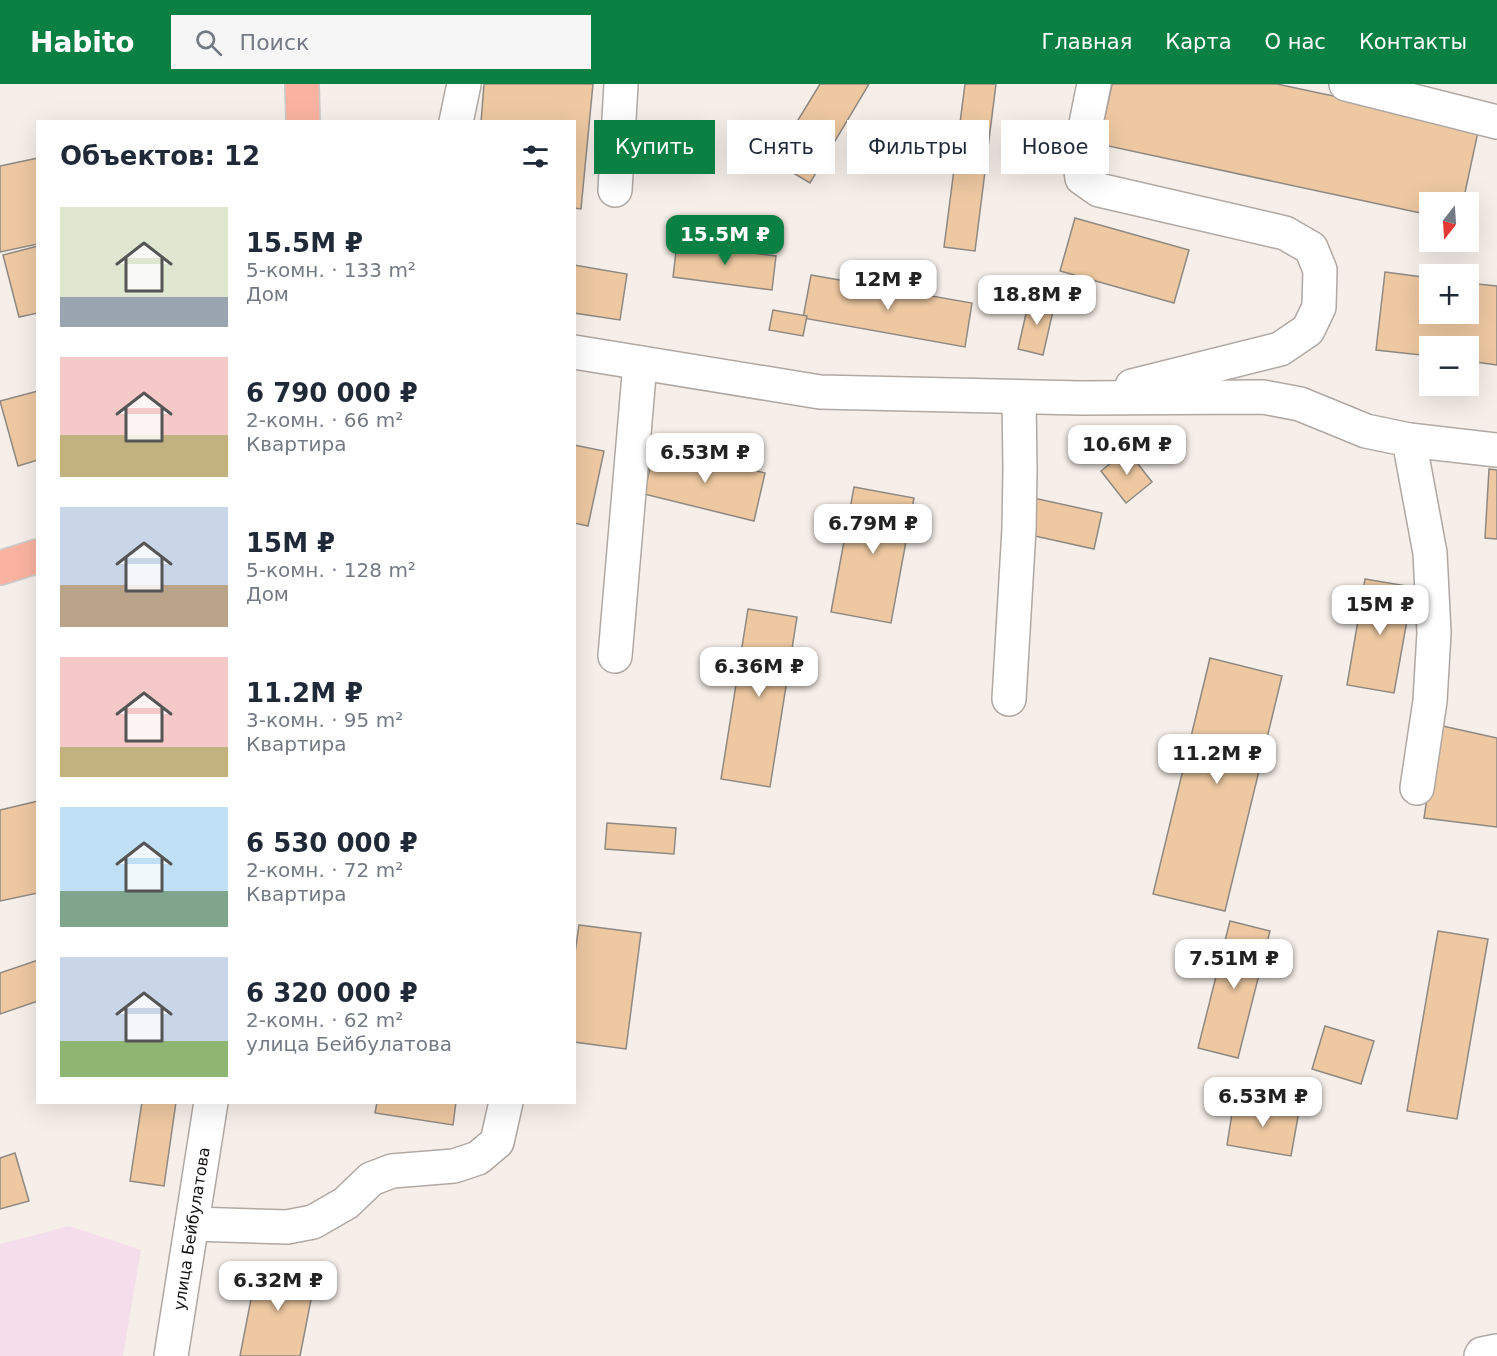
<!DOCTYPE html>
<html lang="ru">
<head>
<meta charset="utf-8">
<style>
  body { margin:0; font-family:"DejaVu Sans",sans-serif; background:#f6f6f7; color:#1f2937; height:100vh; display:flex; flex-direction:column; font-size:22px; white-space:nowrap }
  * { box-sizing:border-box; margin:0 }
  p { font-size:20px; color:#747a83 }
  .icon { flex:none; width:33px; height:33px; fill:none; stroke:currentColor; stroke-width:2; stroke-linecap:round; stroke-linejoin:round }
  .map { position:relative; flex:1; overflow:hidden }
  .details { position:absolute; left:36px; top:36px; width:540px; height:984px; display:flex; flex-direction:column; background:#fff; border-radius:0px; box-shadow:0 6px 24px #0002 }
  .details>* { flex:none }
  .hud { position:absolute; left:594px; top:36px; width:570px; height:54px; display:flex; gap:12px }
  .needle { width:39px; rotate:197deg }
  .buttons { position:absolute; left:1419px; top:108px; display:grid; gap:12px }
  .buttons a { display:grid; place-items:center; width:60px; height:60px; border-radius:0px; background:#fff; box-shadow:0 6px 24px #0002; font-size:30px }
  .price { position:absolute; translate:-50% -51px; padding:0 14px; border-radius:12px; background:#fff; color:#222; font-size:20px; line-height:39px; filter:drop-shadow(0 2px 3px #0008) }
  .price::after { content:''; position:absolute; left:50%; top:36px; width:18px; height:14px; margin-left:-9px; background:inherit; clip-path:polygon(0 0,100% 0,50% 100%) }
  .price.current { background:#0b8043; color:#fff }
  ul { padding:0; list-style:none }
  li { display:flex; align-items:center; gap:18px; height:150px; padding:0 24px }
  li span { display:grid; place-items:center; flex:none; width:168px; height:120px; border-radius:0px; color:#555 }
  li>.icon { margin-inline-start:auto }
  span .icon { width:72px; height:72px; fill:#fffc; stroke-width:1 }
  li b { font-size:26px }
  h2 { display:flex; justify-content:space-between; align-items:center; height:72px; padding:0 24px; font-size:26px }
  .tag { padding:0 21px; border-radius:0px; background:#fff; box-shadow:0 6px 24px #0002; font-size:21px; line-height:54px }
  .tag.current { background:#0b8043; color:#fff }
  header { display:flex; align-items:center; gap:36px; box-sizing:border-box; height:84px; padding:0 30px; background:#0b8043; color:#fff }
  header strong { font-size:28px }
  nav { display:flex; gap:33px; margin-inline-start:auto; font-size:21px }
  .search { width:420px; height:54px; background:#f6f6f7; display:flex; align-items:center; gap:15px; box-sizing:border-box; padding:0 21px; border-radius:0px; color:#747a83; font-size:22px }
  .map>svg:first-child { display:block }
  .industrial { fill:#f5deec }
  .building { fill:#edc8a1; stroke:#8f8983; stroke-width:1.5 }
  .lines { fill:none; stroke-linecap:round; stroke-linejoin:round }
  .minor-casing { stroke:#b0a8a3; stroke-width:36 }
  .major-casing { stroke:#cbcbca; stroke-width:36 }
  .minor { stroke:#fff; stroke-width:33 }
  .major { stroke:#fab3a0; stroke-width:33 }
  .labels { text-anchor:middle; stroke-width:5; stroke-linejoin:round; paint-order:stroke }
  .street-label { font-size:16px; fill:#141210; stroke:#fff }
</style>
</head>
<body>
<header>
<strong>Habito</strong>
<div class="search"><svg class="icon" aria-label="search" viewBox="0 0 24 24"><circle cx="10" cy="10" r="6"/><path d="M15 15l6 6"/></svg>Поиск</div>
<nav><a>Главная</a><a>Карта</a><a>О нас</a><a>Контакты</a></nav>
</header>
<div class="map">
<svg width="1497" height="1272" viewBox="0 0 1497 1272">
  <rect width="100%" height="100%" fill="#f6eee8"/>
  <path class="industrial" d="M69,1142L141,1166L123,1272H0V1160Z"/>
  <g class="building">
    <path d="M484,0H593L581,125L574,124V38H481Z"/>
    <path d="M820,0H869L810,99L773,77Z"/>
    <path d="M965,0H996L975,167L944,163Z"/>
    <path d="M1112,0H1277L1479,43L1463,118H1430V131L1099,60Z"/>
    <path d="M38,74V160L0,168V82Z"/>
    <path d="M1075,134L1189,166L1174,219L1060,187Z"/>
    <path d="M677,159L776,172L772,206L673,193Z"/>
    <path d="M38,162V229L19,233L3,171Z"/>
    <path d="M574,181L627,190L620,236L574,229Z"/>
    <path d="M1385,188L1430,194V230H1468V199L1497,202V281L1468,277V262H1430V272L1376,266Z"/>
    <path d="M811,191L972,219L965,263L803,234Z"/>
    <path d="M1030,212L1055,218L1043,271L1018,265Z"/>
    <path d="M773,226L807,232L803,252L769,246Z"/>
    <path d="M38,307V376L18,382L0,317Z"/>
    <path d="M574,361L604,367L588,442L574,439Z"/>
    <path d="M655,363L765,389L754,437L644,410Z"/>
    <path d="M1127,366L1152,398L1126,419L1101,387Z"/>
    <path d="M1489,385L1497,386V455L1485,454Z"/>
    <path d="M854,403L914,414L891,539L831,528Z"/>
    <path d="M1029,413L1102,429L1094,465L1021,449Z"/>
    <path d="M1365,495L1413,503L1394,609L1347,601Z"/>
    <path d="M748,525L797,533L770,703L721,695Z"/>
    <path d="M1210,574L1282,592L1225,827L1153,810Z"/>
    <path d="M1438,641L1497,654V743L1424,734Z"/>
    <path d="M38,717V809L0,817V726Z"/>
    <path d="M607,739L676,744L674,770L605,765Z"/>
    <path d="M1230,837L1270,847L1238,974L1198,964Z"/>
    <path d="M579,841L641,849L626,965L574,958V876Z"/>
    <path d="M1438,847L1488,855L1457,1035L1407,1027Z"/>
    <path d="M38,876V917L0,930V889Z"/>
    <path d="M1325,942L1374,957L1361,1000L1312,985Z"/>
    <path d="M1234,1017L1299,1027L1291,1072L1227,1061Z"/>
    <path d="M142,1018H176L164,1102L130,1097Z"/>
    <path d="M377,1018H456L453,1041L375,1029Z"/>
    <path d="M15,1069L29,1117L0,1125V1074Z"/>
    <path d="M258,1179L316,1190L300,1272H240Z"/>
  </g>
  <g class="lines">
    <defs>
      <g id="minor">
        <path d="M1094,0L1079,74L1082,94L1099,106L1285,149L1311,164L1320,186L1319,223L1308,246L1280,265L1132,302"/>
        <path d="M1346,0L1497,38"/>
        <path d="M456,38L464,0"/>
        <path d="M615,106L621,0"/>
        <path d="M574,268L820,308L1080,314L1263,313L1300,320L1366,347L1409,356L1497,366"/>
        <path d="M1409,356L1430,469L1434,549L1430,617L1417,704"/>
        <path d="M615,572L640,279"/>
        <path d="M1009,615L1019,445L1020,386L1019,313"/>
        <path d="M192,1140L287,1143L313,1138L346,1119L371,1095L392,1087L454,1082L478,1074L497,1058L506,1018"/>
        <path id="s1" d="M171,1272L211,1018"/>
        <path d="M1481,1272L1482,1270L1497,1267"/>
      </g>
      <g id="major">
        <path d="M302,0L303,38"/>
        <path d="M0,484L38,472"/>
      </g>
    </defs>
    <use href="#minor" class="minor-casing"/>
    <use href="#major" class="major-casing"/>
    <use href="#minor" class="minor"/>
    <use href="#major" class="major"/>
  </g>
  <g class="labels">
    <g class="street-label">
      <text dy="6" stroke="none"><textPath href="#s1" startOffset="129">улица Бейбулатова</textPath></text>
    </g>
  </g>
</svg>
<div class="buttons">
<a><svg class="needle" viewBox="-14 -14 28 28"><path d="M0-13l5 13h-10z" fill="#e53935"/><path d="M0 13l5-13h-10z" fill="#747a83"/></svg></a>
<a>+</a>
<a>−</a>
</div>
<b class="price current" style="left:725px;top:182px">15.5M ₽</b>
<b class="price" style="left:888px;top:227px">12M ₽</b>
<b class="price" style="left:1037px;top:242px">18.8M ₽</b>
<b class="price" style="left:1127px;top:392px">10.6M ₽</b>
<b class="price" style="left:705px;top:400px">6.53M ₽</b>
<b class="price" style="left:873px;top:471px">6.79M ₽</b>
<b class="price" style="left:1380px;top:552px">15M ₽</b>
<b class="price" style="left:759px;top:614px">6.36M ₽</b>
<b class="price" style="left:1217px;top:701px">11.2M ₽</b>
<b class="price" style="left:1234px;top:906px">7.51M ₽</b>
<b class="price" style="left:1263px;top:1044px">6.53M ₽</b>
<b class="price" style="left:278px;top:1228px">6.32M ₽</b>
<div class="hud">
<a class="tag current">Купить</a>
<a class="tag">Снять</a>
<a class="tag">Фильтры</a>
<a class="tag">Новое</a>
</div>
<section class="details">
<h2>Объектов: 12<svg class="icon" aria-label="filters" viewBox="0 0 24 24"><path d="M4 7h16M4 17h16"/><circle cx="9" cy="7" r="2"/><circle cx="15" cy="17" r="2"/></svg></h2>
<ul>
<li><span style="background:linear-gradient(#dfe7d0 75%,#9aa5b1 0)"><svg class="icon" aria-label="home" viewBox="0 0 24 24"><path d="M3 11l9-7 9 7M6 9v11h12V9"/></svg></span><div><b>15.5M ₽</b><p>5-комн. · 133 m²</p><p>Дом</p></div></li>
<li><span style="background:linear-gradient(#f6c9c9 65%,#c2b280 0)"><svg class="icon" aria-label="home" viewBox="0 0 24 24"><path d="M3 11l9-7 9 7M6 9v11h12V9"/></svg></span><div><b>6 790 000 ₽</b><p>2-комн. · 66 m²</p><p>Квартира</p></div></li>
<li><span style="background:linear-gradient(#c9d6e8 65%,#b9a48a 0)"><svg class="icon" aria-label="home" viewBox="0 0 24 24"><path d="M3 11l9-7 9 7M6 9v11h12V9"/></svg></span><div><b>15M ₽</b><p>5-комн. · 128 m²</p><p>Дом</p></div></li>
<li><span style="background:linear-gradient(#f6c9c9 75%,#c2b280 0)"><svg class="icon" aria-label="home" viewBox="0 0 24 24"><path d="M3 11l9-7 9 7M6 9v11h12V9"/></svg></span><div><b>11.2M ₽</b><p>3-комн. · 95 m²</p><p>Квартира</p></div></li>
<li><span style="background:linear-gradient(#bfe0f5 70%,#7fa58c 0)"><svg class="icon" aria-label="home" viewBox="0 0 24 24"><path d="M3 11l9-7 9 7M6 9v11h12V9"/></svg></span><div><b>6 530 000 ₽</b><p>2-комн. · 72 m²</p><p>Квартира</p></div></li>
<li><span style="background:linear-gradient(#c9d6e8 70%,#8fb573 0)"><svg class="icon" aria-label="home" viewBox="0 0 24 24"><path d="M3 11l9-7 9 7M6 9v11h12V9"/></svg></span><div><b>6 320 000 ₽</b><p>2-комн. · 62 m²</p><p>улица Бейбулатова</p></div></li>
</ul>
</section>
</div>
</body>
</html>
